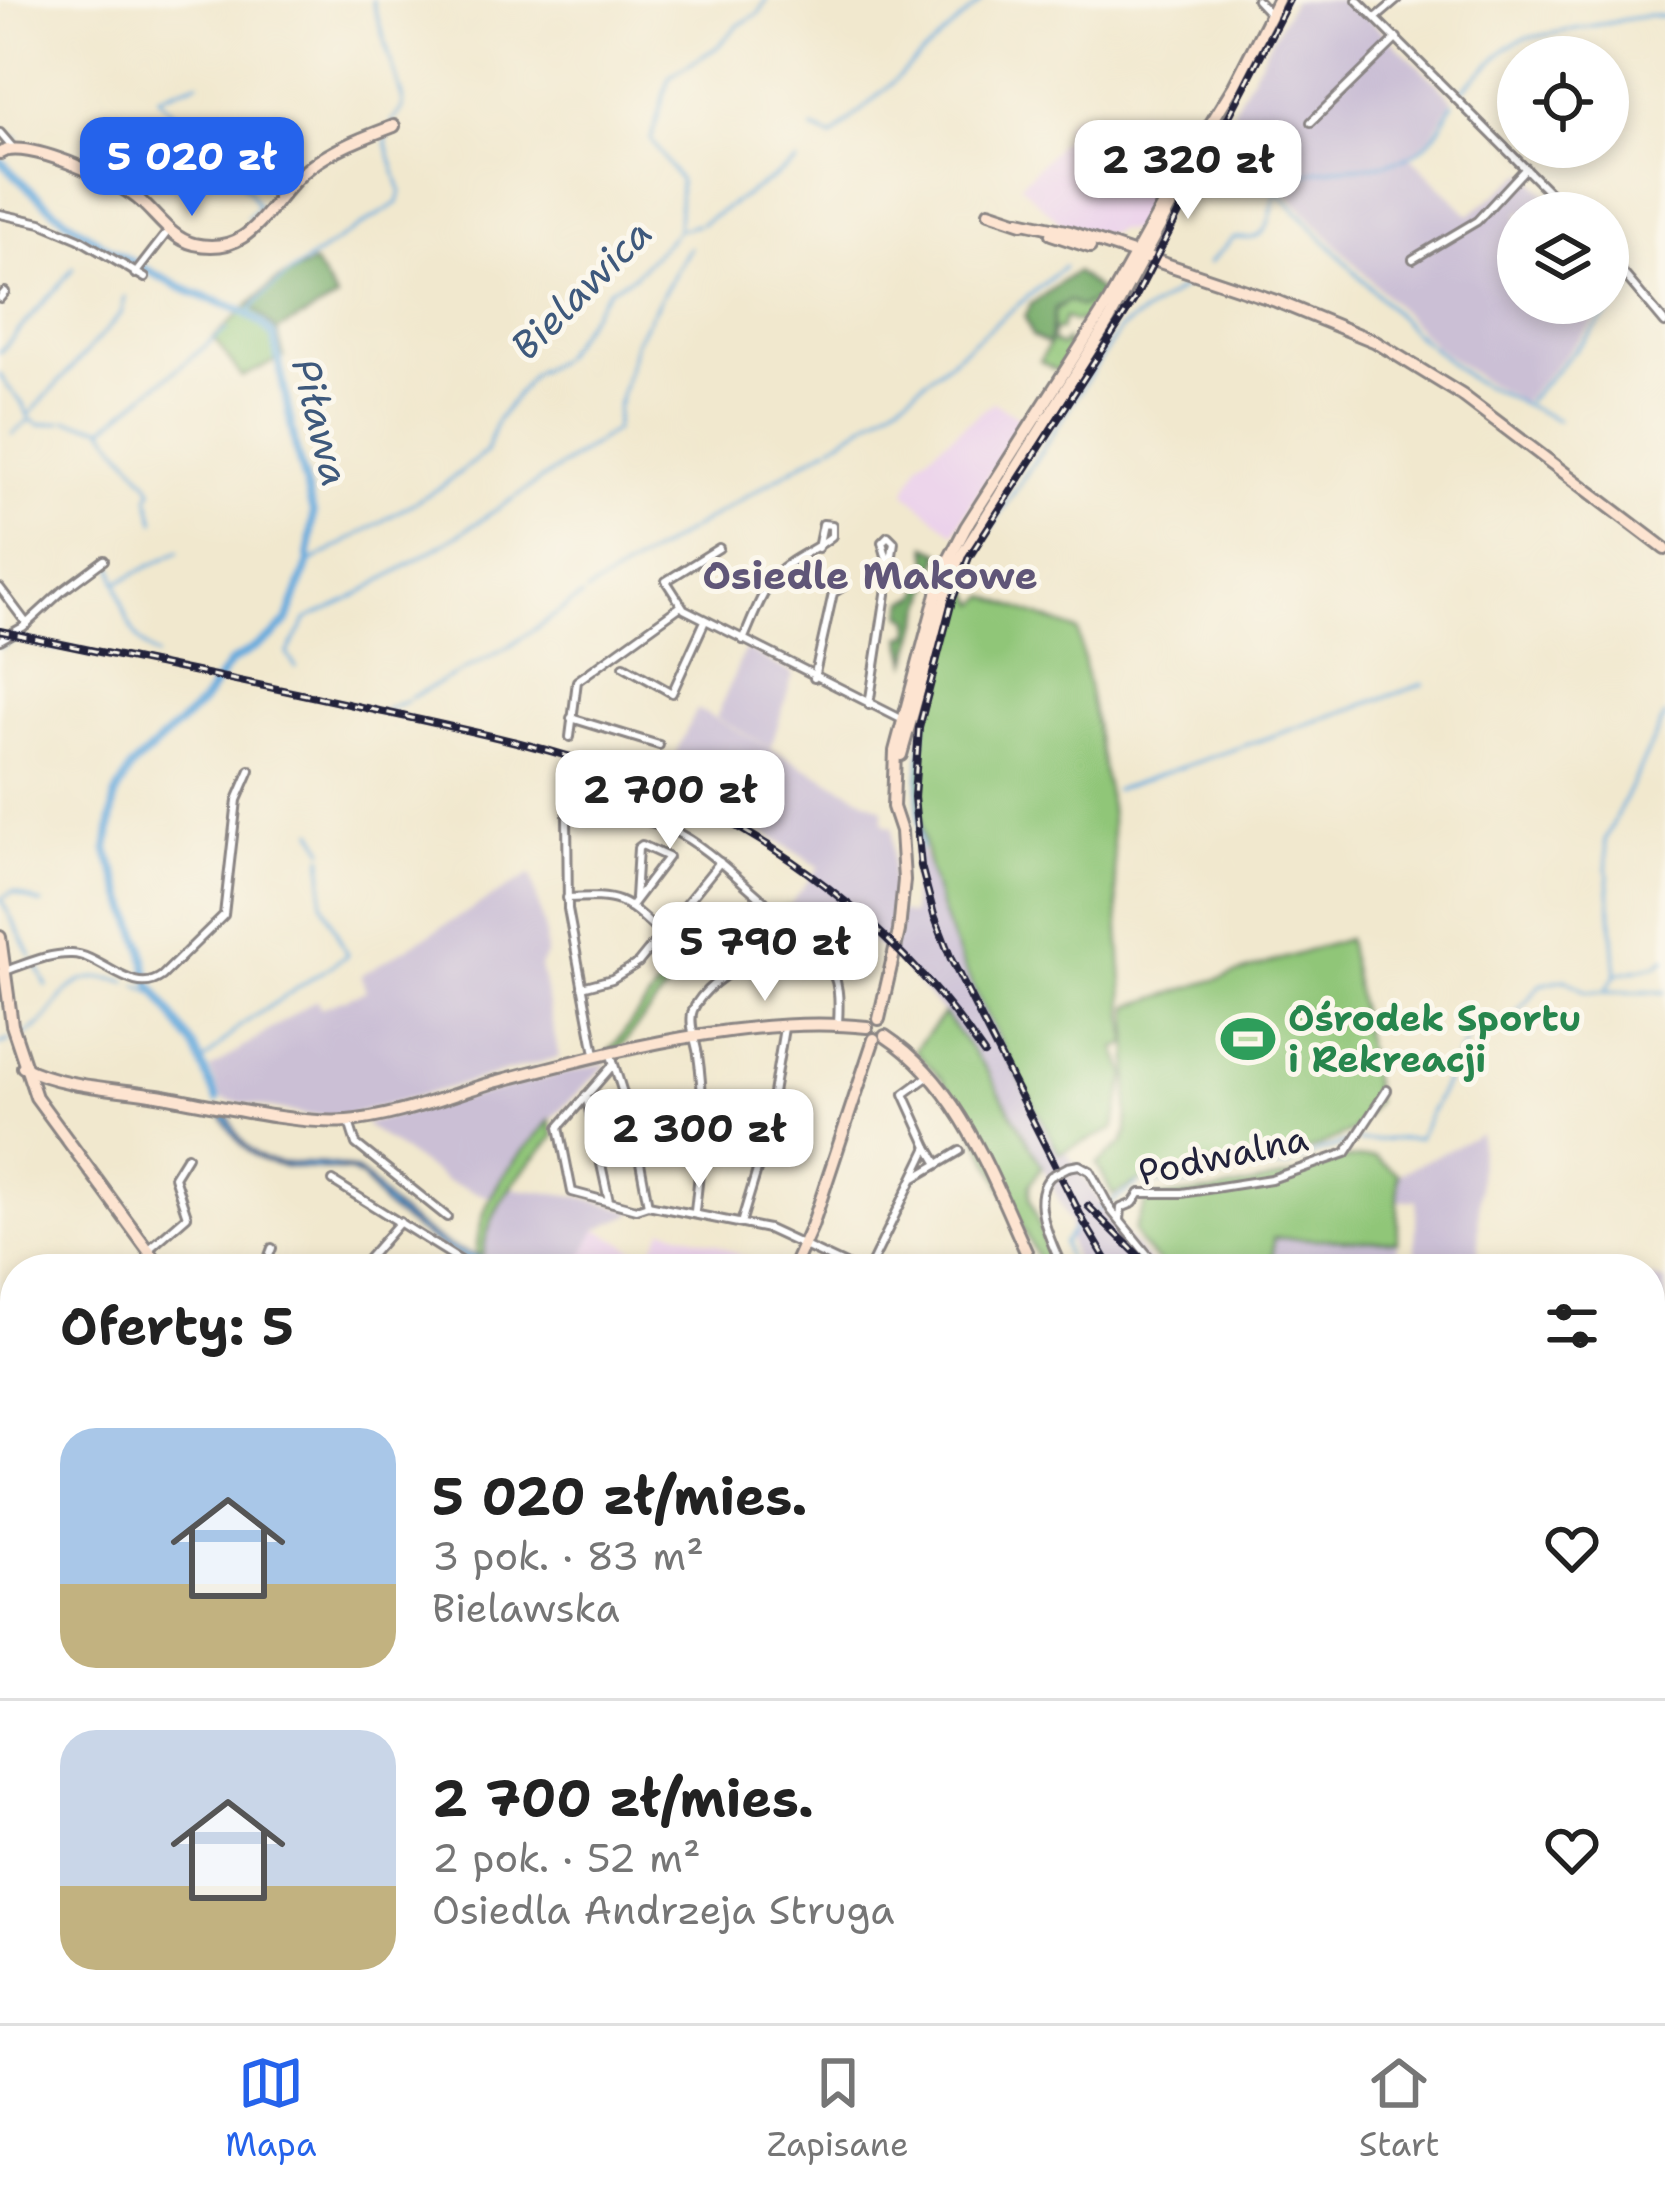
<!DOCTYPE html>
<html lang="pl">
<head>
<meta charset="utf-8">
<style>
  body { margin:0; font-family:"Shantell Sans",sans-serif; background:#f6f6f6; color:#222; height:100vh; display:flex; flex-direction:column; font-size:45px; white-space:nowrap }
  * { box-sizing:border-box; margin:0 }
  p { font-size:39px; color:#767676 }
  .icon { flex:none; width:66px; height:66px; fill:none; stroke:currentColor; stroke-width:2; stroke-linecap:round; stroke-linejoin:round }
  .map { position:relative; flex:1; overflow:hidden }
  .panel { position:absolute; left:0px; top:1254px; width:1665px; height:771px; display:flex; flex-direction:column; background:#fff; border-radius:48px 48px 0 0; box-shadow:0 6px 18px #0003 }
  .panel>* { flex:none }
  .buttons { position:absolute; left:1497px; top:36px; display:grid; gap:24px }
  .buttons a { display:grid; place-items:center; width:132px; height:132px; border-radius:50%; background:#fff; box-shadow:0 6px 18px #0003; font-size:60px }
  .price { position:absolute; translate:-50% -102px; padding:0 27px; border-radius:24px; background:#fff; color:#222; font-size:39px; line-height:78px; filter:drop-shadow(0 3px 6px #0008) }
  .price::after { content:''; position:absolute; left:50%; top:72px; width:36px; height:27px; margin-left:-18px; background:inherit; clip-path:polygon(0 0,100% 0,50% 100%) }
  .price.selected { background:#2563eb; color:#fff }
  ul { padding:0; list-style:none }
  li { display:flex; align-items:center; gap:36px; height:300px; padding:0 60px }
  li+li { border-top:3px solid #e0e0e0 }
  li span { display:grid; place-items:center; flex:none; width:336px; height:240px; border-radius:36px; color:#555 }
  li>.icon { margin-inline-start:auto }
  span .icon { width:144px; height:144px; fill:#fffc; stroke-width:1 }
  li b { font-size:51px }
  h2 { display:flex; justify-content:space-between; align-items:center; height:144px; padding:0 60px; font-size:51px }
  .tabs { display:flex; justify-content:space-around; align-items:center; height:168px; border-top:3px solid #e0e0e0; background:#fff; font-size:33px; color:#767676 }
  .tabs a { display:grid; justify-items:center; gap:6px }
  .tabs .selected { color:#2563eb }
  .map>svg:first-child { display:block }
  .built { fill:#ebd1eb }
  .industrial { fill:#cbbfd5 }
  .green { fill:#90c678; stroke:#59745a; stroke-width:3 }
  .forest { fill:#74ab68; stroke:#4b6652; stroke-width:3 }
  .water { fill:#68abdd; stroke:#45668c; stroke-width:3 }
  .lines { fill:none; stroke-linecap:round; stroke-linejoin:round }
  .stream { stroke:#68abdd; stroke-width:3 }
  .river { stroke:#68abdd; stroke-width:8 }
  .street-casing { stroke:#8a8584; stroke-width:12 }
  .secondary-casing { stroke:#8a8584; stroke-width:16 }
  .street { stroke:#fff; stroke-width:6 }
  .secondary { stroke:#fde4d1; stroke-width:10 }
  .rail-casing { stroke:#22223b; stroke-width:8 }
  .rail { stroke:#fbf7ec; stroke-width:3; stroke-dasharray:9; stroke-linecap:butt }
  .street-bridge-casing { stroke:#8a8584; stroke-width:12; stroke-linecap:butt }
  .street-bridge { stroke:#fff; stroke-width:6 }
  .labels { text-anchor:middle; stroke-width:10; stroke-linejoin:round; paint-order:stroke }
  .leisure-label { font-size:36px; font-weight:bold; fill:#27864d; stroke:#fbf7ec; text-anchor:start }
  .street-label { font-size:36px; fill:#22223b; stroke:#fbf7ec }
  .water-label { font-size:39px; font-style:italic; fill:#3e597c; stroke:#fbf7ec }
  .neighbourhood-label { font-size:39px; font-weight:bold; fill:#605678; stroke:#fbf7ec }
</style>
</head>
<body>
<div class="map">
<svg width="1665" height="2023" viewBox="0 0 1665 2023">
  <rect width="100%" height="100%" fill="#fbf7ec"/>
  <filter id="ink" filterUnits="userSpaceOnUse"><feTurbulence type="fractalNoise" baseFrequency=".00833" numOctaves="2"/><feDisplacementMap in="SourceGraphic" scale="24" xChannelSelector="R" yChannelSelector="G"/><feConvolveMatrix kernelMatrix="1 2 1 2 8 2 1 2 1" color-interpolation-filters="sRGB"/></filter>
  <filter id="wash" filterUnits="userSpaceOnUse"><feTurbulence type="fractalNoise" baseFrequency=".004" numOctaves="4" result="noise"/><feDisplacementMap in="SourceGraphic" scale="48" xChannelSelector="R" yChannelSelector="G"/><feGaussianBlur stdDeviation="2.7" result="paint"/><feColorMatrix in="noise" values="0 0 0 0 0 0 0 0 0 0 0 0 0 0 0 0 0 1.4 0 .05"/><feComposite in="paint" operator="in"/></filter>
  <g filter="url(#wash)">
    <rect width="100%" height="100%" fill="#f1e8ce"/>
    <g class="built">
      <path d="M1142,111L1185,134L1182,141L1186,147L1163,192L1132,230H1116L1104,236L1065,227L1020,185L1066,137L1065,125L1076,114L1097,125Z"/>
      <path d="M993,402L1022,419L954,533L905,493L920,461Z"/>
      <path d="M663,1228L716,1244L768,1269H576L597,1229L649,1257Z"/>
    </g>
    <g class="industrial">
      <path d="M1293,0H1349L1453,99L1429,138L1410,156L1469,215L1525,172L1564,213H1518V303H1608V262L1628,285L1522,402L1476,376L1436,347L1278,185L1233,110Z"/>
      <path d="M745,649L793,674L771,748L716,718Z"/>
      <path d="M697,709L883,809V821L886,826L893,827L892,910L912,915L914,851L922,849L948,933L1058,1152L1065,1150L1118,1227L1156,1269H1077L1069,1241L1070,1223L1042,1166L986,1069L951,1022L900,964L854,928L856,923L803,907H788L819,867L762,831L663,778Z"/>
      <path d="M531,874L545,931L546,955L540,966L559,1057L344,1116L308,1115L222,1099L210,1069L316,1000L321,1008L366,991L361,975Z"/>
      <path d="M609,1062L550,1120L489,1197L446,1181L364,1124Z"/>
      <path d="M1480,1134L1478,1269H1414L1417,1200L1399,1201L1398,1174Z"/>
      <path d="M508,1188L577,1196L636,1212L597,1229L576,1269H498L483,1255L486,1227Z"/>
      <path d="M1273,1238L1398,1241L1396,1269H1272Z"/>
      <path d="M1650,1277L1665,1281V1423L1650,1425Z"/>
      <path d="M1665,1764V2023H1491L1484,2010H1650V1766Z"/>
    </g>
    <g class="green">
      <path d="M1069,300L1101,301L1091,320L1074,322L1065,317L1060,330L1055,329L1051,340L1061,346L1066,340L1069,352L1057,371L1040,361L1050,343L1054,318L1051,314Z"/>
      <path d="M250,304L277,331L284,357L242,377L214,338Z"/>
      <path d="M970,590L978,604L987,596L1078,631L1110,807L1127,1039L1126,1045L1116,1048L1126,1074L1114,1129L1059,1153C999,1031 909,904 920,762C924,705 946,649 957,592Z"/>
      <path d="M788,907L833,913L857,922L854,928C740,878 681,973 618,1050L609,1051C640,1013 681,949 724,925C744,914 767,910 788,907Z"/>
      <path d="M1347,939L1376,1101L1353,1131L1315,1148L1203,1180L1182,1183L1145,1178L1113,1195L1097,1164L1123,1143L1127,1133L1130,1006Z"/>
      <path d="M944,1014L986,1069L1042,1166L1030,1185V1198L1053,1269H1043L963,1108L941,1078L914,1050Z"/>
      <path d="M550,1120L554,1137C521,1173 489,1204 483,1255H476C480,1193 511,1165 550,1120Z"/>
      <path d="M1374,1157L1398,1174V1241L1274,1238L1272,1269H1165L1139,1242L1134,1230L1148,1198L1218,1191L1302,1174L1338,1159Z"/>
      <path d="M0,1757L15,1761V1980L0,1987Z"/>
    </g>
    <g class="forest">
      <path d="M314,263L337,299L277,331L250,304L276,281Z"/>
      <path d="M1076,272L1106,296L1080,307L1069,301L1055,308L1049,344L1032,336L1025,317L1031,304Z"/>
      <path d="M927,546L941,552L908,662L902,637L911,634V619L903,615L905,601L918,596L931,573Z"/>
    </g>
    <path class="water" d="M217,1109L226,1110C257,1189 294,1151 351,1169C370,1174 378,1194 392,1206C408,1219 428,1234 446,1244C464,1254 481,1254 496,1269C459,1264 421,1233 390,1211C378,1202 372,1185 359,1176C348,1169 335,1170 322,1169C262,1167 249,1163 217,1109Z"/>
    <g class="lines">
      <g class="stream">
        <path d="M372,0L403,100V108L392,122"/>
        <path d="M198,82L158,97L249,191L258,207L247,219"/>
        <path d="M1459,93L1508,47L1523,39L1649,15L1665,17"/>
        <path d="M1235,118L1280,194L1412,331L1470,379L1557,420"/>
        <path d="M0,129L18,139"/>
        <path d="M813,129L832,137L983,0"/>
        <path d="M701,224L797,162"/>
        <path d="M682,229L697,225"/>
        <path d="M1209,263L1233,238C1239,237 1246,239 1252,238C1277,233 1268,194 1283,184C1325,155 1391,181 1427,143C1438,133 1446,116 1453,103"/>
        <path d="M250,313C261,286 368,221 398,203L401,191L386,142L388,133"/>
        <path d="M0,352L74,268"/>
        <path d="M0,374C7,391 24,399 28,416L121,314L125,297"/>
        <path d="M1527,401L1631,290"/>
        <path d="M66,421L102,427L147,481L152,490L148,497"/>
        <path d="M104,428L228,328"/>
        <path d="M13,434L30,419L39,425L61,422"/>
        <path d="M833,445L908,395L1064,267"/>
        <path d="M149,500L155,522"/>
        <path d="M112,562L116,581"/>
        <path d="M308,564L441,487L486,452L496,422L532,375L560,358L609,289L634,276L678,230L680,181L651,140L669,77L716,48L739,25L759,13L766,0"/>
        <path d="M962,583L979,546L1120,329L1190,283"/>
        <path d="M587,592L829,447"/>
        <path d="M0,647L16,638L58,650"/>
        <path d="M156,656C129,637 125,614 117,583L179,551"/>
        <path d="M296,667L287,654L307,619L352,598L463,532L615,430L618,406L636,341L690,247"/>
        <path d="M410,698L509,647L582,596"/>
        <path d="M387,709L406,701"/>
        <path d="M1115,790L1424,684"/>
        <path d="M314,831L324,850"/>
        <path d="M921,849C909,757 934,673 960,587"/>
        <path d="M32,957L1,899L13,892L42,904"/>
        <path d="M36,964L47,986"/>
        <path d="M1617,974L1658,965L1665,959"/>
        <path d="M137,985L157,995"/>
        <path d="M1606,989L1616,974L1605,840L1665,716"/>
        <path d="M19,1037C68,1020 52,962 128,982"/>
        <path d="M0,1044L10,1040"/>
        <path d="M203,1062L240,1026L347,955L322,902L323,856"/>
        <path d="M1358,1141L1418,1138L1476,1020L1513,1018L1540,985L1565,979L1586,992H1665"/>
        <path d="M1144,1181L1194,1185L1252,1169L1287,1167L1320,1151L1349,1143"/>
        <path d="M1098,1211L1138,1184"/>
        <path d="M1071,1269L1063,1243L1077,1225"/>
        <path d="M1665,1650V1653"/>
        <path d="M1650,1756H1665"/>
        <path d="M1394,2023L1407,2010"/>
      </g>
      <g class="river">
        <path d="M0,160C35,197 74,228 118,254C139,266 162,278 184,289C217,304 250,306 274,337L296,450L313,513L308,564L287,621L273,636L230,663L201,704L131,768L115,797L107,850L143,948L149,980"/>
        <path d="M151,985L194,1047L217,1099"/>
      </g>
    </g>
  </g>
  <g filter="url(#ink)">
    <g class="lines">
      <defs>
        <g id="street">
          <path d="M1257,0L1270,14"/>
          <path d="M1357,0L1570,213"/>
          <path d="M1377,17L1397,0"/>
          <path d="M1311,122L1397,38"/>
          <path d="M0,133L12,147"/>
          <path d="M0,214L41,223L79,239L145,278"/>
          <path d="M1608,255L1665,323"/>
          <path d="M1413,259L1477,221L1526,168"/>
          <path d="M135,274L169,230"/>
          <path d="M0,298L5,292"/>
          <path d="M719,548L666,581L684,609L905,721"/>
          <path d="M0,588L27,624"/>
          <path d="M0,640L23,627L61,592L104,560"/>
          <path d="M743,640C752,620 761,594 775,576C787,560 816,550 832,536V525L823,524L818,548"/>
          <path d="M624,666L672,693L705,621"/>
          <path d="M814,678L833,593L844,586V576L835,577L833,593"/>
          <path d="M869,705L894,542L888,536L882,542L889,566"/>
          <path d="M571,718L659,745"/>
          <path d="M570,737L577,681L681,606"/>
          <path d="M567,898C621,895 623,898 662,935"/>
          <path d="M630,907L668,857L642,845L638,848L635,898"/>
          <path d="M5,971C26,964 49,953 72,954C102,955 133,998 162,976L224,915L237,800L250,770"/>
          <path d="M582,987L612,979L638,963L720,862"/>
          <path d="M595,1054L568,909L567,815C670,810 692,838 765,902"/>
          <path d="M611,1055L633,1125L648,1205"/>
          <path d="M613,1065L559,1127L572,1192L636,1209L648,1205L768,1229L854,1269"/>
          <path d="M586,1095L609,1201"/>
          <path d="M349,1122L356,1144L447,1217"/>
          <path d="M928,1147L904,1094L930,1075"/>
          <path d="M938,1164L960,1151"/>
          <path d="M1068,1167L1079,1165L1090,1171L1111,1210L1159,1269"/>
          <path d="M1051,1176C1028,1199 1052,1243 1063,1269"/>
          <path d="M333,1181L474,1269"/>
          <path d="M695,1211C701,1159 706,1107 698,1055C696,1042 688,1022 693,1010C708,974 795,928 826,963C841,979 839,1004 838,1024"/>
          <path d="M742,1220L764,1147L784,1028"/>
          <path d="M1120,1220L1121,1208L1133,1203L1140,1193H1182L1271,1179L1346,1153L1387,1090"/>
          <path d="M148,1250L187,1216L174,1177L187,1156"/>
          <path d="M264,1269L272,1248"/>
          <path d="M359,1269L400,1222"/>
          <path d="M869,1269L928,1147L938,1164L914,1178"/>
          <path d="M1650,1555L1665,1516"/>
          <path d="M0,1989L15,1983"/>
          <path d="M73,2010L75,2023"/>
          <path d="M151,2010L153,2023"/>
          <path d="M186,2010L188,2023"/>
          <path d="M223,2010L225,2023"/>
          <path d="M262,2010L263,2023"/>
          <path d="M748,2010L761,2023"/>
          <path d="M1242,2010L1250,2023"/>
          <path d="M1296,2010V2020L1302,2022L1306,2015L1333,2011"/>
          <path d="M1379,2010V2023"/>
          <path d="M327,2023L331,2010"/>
          <path d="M419,2023L430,2010"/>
          <path d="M699,2023L716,2010"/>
          <path d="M787,2023L800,2010"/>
          <path d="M1010,2023L1025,2010"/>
          <path d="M1162,2023L1182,2010"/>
        </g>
        <g id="secondary">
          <path d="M0,153C25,137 114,180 137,198C156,213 170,238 194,244C256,258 268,198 310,167C335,148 365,137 394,126"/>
          <path d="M989,212L1022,223"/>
          <path d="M1019,221L1070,232L1276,301L1374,341L1462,395L1665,549"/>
          <path d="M1051,234L1090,247"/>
          <path d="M901,755L954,568L1110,319L1191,168"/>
          <path d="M0,937L12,1025L36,1097L162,1269"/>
          <path d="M879,1019L899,931L904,880L901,831L893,807L895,751L943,571L966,527L1109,302L1180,174L1234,86L1278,0"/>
          <path d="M885,1036C964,1088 995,1187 1034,1269"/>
          <path d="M23,1067C62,1087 114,1088 157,1095C210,1104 296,1125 347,1121C398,1117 449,1095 498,1081C609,1052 753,1014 867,1027"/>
          <path d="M793,1269L812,1226L874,1039"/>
          <path d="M1650,1635L1665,1633"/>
          <path d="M0,1745L15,1750"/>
          <path d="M1650,1983L1665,1964"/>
          <path d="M551,2010L565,2022"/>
          <path d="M937,2010L945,2023"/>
          <path d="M363,2023L366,2010"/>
          <path d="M572,2023L589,2010"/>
          <path d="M1618,2023L1629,2010"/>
        </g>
      </defs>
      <use href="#street" class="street-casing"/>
      <use href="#secondary" class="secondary-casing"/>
      <use href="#street" class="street"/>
      <use href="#secondary" class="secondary"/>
      <defs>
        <g id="rail">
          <path d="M0,631C125,658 250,682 375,710C461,729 548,746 631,777C773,830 899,929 984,1054"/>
          <path d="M1088,1206L1152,1269"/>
          <path d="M1112,1269L1084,1222L951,959L934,915L921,866L914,797L919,728L952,601L969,557L1134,300L1289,0"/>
          <path d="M1478,2010L1485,2023"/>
        </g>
      </defs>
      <use href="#rail" class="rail-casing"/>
      <use href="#rail" class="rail"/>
      <defs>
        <path id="street-bridge" d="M1051,1176L1068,1167"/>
      </defs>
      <use href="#street-bridge" class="street-bridge-casing"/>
      <use href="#street-bridge" class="street-bridge"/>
    </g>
  </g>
  <defs>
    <symbol id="stadium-bare" viewBox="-9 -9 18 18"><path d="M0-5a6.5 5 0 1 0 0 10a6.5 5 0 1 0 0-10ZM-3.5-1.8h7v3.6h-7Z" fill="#2e9e5b" stroke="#fbf7ec" stroke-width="2.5" paint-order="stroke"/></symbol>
  </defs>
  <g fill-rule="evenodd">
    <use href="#stadium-bare" x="1210" y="1001" width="76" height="76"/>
  </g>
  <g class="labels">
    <g class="leisure-label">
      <text x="1288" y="1031">Ośrodek Sportu<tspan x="1288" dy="41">i Rekreacji</tspan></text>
    </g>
    <g class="street-label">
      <text transform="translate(1223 1155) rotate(-12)" y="13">Podwalna</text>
    </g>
    <g class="water-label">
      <text transform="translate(581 289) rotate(-45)" y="14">Bielawica</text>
      <text transform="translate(321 422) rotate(76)" y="14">Piława</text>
    </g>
    <g class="neighbourhood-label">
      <text x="870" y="589">Osiedle Makowe</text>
    </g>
  </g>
</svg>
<div class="buttons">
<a><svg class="icon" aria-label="locate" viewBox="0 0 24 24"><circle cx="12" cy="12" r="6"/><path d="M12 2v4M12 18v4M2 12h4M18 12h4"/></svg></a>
<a><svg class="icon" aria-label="layers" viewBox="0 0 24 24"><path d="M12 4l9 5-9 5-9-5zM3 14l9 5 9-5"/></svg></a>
</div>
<b class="price selected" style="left:192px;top:219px">5 020 zł</b>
<b class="price" style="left:1188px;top:222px">2 320 zł</b>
<b class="price" style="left:670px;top:852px">2 700 zł</b>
<b class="price" style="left:765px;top:1004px">5 790 zł</b>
<b class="price" style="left:699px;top:1191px">2 300 zł</b>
<section class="panel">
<h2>Oferty: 5<svg class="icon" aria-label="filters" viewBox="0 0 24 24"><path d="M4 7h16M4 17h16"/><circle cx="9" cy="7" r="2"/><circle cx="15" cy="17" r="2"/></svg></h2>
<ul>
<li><span style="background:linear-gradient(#a9c7e8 65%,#c2b280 0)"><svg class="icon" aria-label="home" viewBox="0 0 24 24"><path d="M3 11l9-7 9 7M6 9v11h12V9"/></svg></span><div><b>5 020 zł/mies.</b><p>3 pok. · 83 m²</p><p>Bielawska</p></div><svg class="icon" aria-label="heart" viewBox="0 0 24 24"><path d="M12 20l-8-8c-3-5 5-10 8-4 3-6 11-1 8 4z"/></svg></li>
<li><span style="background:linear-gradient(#c9d6e8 65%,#c2b280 0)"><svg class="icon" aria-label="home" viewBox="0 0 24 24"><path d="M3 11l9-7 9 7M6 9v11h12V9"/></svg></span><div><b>2 700 zł/mies.</b><p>2 pok. · 52 m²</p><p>Osiedla Andrzeja Struga</p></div><svg class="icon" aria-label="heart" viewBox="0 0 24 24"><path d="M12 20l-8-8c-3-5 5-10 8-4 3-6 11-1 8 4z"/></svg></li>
</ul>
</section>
</div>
<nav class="tabs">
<a class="selected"><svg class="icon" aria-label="map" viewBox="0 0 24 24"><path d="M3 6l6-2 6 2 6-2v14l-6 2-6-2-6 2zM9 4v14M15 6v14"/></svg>Mapa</a>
<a><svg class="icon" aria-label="saved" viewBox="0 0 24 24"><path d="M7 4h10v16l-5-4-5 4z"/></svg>Zapisane</a>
<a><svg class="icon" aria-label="home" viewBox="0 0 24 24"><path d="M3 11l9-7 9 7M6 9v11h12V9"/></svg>Start</a>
</nav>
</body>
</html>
